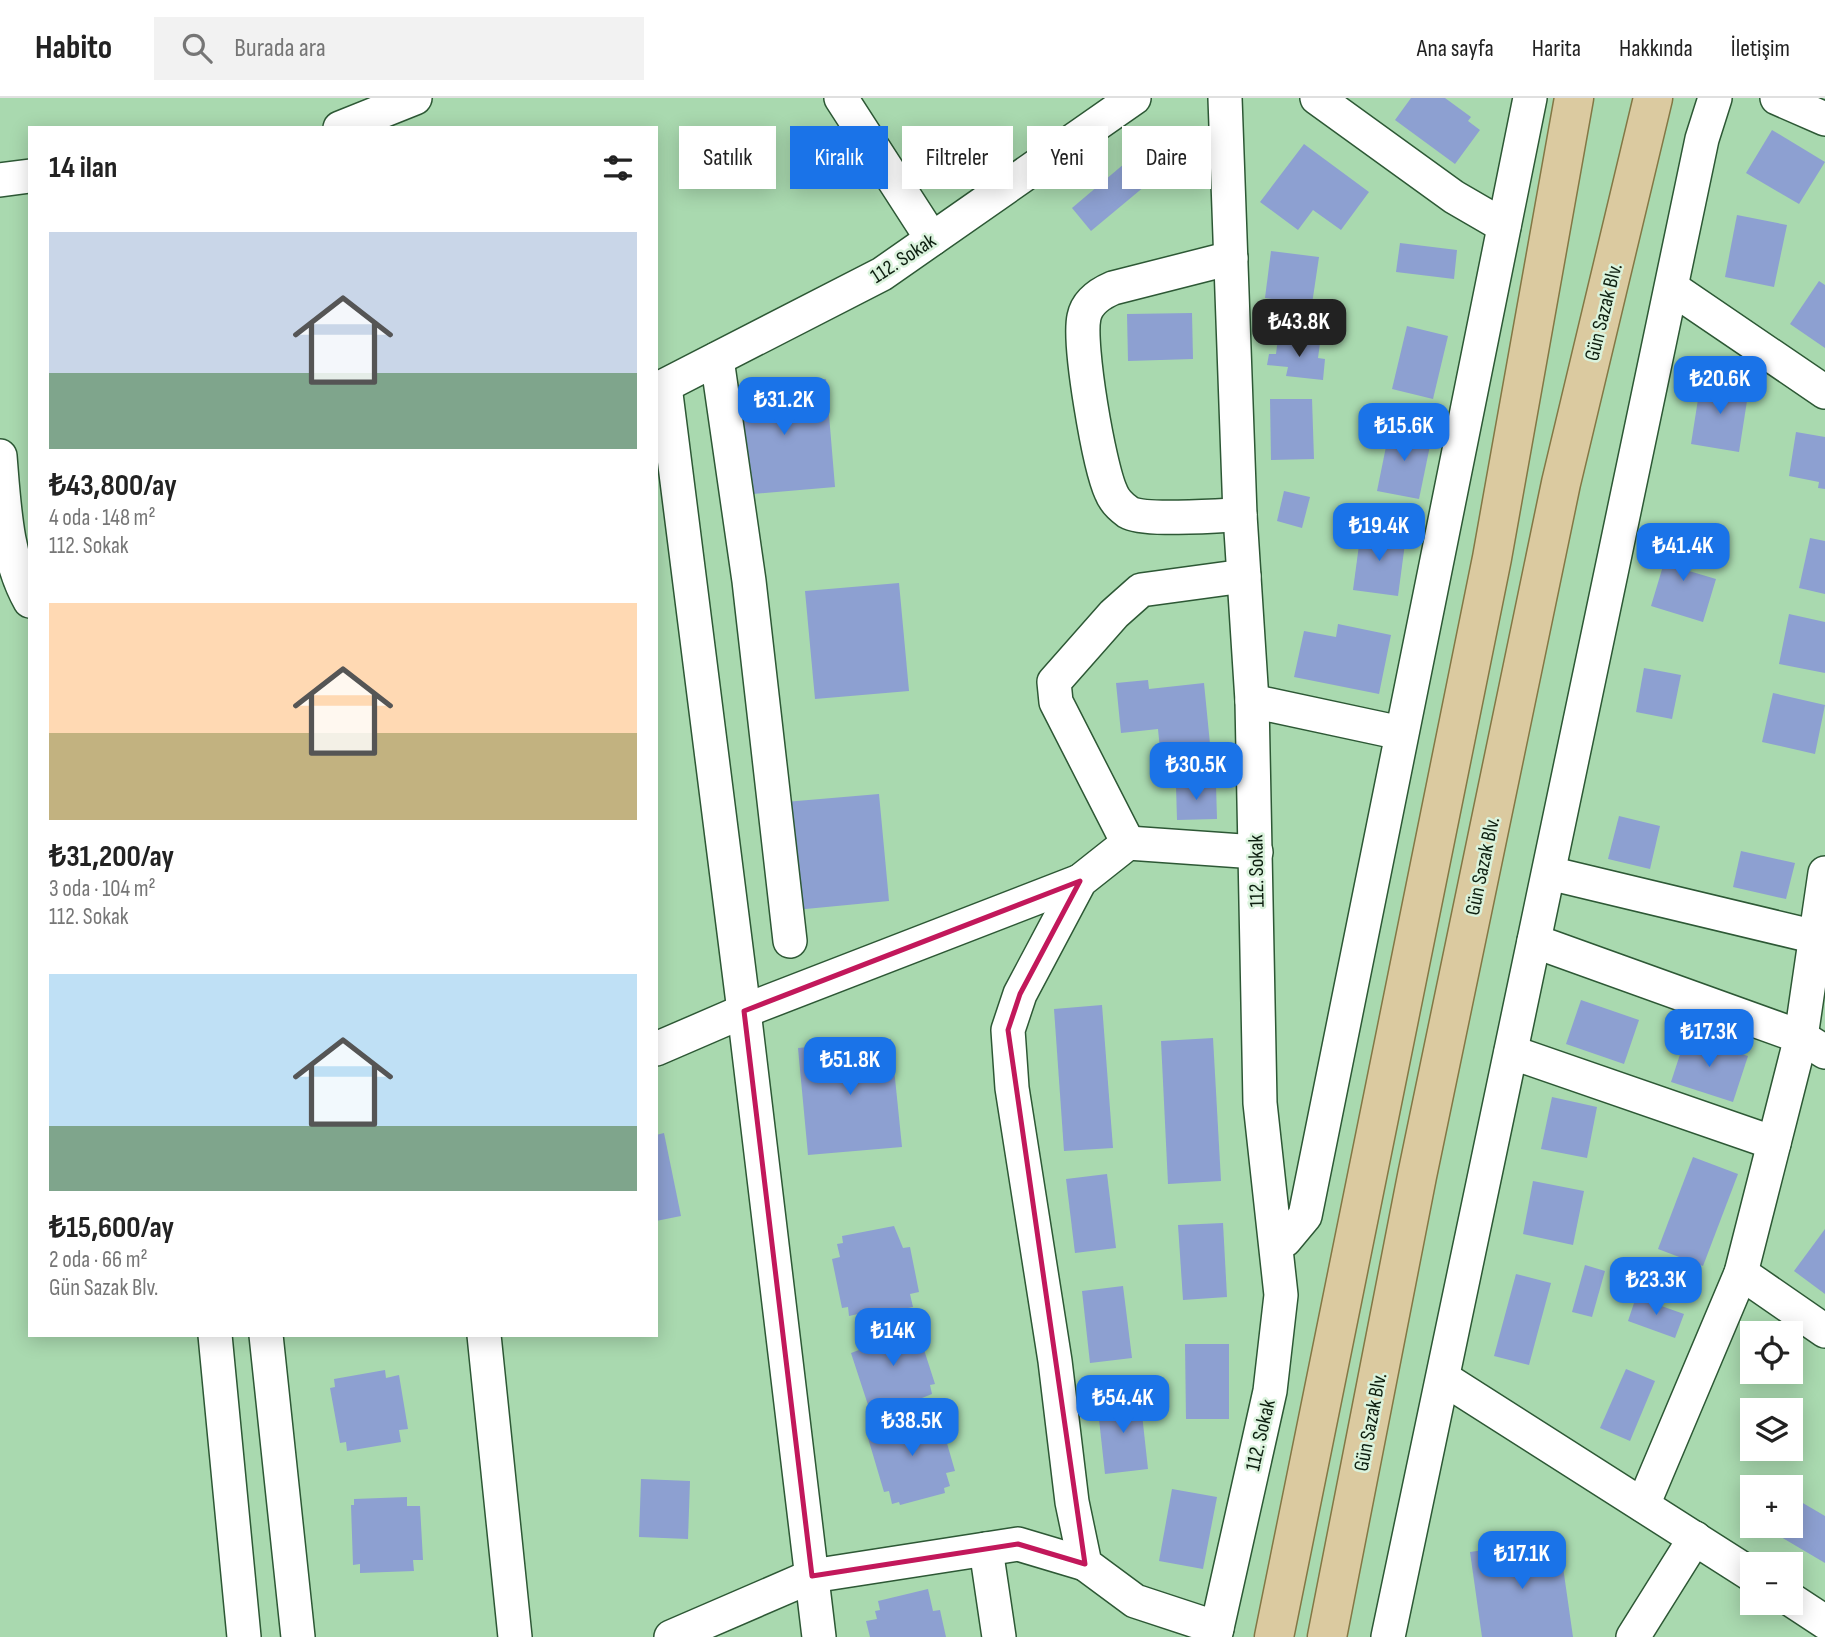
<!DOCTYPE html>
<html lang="tr">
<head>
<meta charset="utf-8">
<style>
  body { margin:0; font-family:"Sofia Sans Condensed",sans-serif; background:#f2f2f2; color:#222; height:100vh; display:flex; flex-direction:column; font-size:26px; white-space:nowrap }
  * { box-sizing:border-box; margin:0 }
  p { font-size:23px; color:#767676 }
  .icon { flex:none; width:38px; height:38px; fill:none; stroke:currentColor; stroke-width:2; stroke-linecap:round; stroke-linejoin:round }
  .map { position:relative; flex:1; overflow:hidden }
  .details { position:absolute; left:28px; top:28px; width:630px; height:1211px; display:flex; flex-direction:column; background:#fff; border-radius:0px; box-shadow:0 4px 18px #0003 }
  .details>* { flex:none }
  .guide { position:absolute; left:679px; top:28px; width:665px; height:63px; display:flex; gap:14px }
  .fabs { position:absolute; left:1740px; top:1223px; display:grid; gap:14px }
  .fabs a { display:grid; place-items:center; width:63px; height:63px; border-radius:0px; background:#fff; box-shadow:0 4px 18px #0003; font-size:35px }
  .price { position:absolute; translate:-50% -60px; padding:0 16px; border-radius:14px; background:#1a73e8; color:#fff; font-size:23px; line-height:46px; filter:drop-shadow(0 2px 4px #0008) }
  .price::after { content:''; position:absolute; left:50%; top:42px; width:21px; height:16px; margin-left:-10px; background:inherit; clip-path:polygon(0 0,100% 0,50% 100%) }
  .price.active { background:#222; color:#fff }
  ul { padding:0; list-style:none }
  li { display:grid; align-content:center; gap:14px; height:371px; padding:0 21px }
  li span { display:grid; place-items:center; height:217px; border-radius:0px; color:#555 }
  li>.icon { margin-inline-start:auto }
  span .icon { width:126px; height:126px; fill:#fffc; stroke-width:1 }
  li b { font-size:30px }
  h2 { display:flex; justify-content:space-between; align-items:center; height:84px; padding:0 21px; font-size:30px }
  .pill { padding:0 24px; border-radius:0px; background:#fff; box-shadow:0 4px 18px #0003; font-size:24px; line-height:63px }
  .pill.active { background:#1a73e8; color:#fff }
  header { display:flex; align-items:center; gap:42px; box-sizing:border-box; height:98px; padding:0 35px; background:#fff; border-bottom:2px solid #e0e0e0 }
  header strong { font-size:33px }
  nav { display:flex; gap:38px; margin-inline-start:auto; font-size:24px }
  .search { width:490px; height:63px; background:#f2f2f2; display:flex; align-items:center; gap:18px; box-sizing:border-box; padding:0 24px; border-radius:0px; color:#767676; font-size:26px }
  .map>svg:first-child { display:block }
  .building { fill:#8da0d1 }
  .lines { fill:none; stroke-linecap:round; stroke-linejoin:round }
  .minor-casing { stroke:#2d5835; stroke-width:36 }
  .major-casing { stroke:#837745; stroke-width:41 }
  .minor { stroke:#fff; stroke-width:33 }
  .major { stroke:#dbcaa0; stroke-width:38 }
  .marked { fill:none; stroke:#c2185b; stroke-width:5; stroke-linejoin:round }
  .labels { text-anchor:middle; stroke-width:5; stroke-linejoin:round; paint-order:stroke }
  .street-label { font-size:21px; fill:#0d1f10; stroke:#dbf3dd }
</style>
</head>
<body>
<header>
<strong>Habito</strong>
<div class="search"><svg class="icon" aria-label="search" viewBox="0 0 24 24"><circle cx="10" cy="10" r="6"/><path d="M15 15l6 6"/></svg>Burada ara</div>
<nav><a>Ana sayfa</a><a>Harita</a><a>Hakkında</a><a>İletişim</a></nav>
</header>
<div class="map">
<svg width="1825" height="1539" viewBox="0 0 1825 1539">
  <rect width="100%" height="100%" fill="#a9d9af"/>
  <g class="building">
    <path d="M1411,0H1445L1471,19L1468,23L1480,32L1455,66L1395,22Z"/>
    <path d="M1772,32L1825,64L1799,106L1746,75Z"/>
    <path d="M1304,46L1369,94L1341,132L1313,112L1298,132L1260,104Z"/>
    <path d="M1131,60L1151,83L1091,133L1072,110Z"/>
    <path d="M1737,117L1787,127L1774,189L1725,179Z"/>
    <path d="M1400,145L1457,152L1454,181L1396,174Z"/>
    <path d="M1271,153L1319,159L1312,206L1265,200Z"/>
    <path d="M1819,183L1825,187V250L1790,226Z"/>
    <path d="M1192,215L1193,261L1128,263L1127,216Z"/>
    <path d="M1407,228L1448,238L1433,301L1392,291Z"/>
    <path d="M1278,240L1320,245L1318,260L1325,261L1323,282L1286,278L1288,269L1267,267L1269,256H1276Z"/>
    <path d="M826,281L835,389L742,397L732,290Z"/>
    <path d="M1701,282L1749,290L1739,354L1691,346Z"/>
    <path d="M1270,301H1312L1314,361L1271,362Z"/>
    <path d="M1390,329L1432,338L1419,401L1377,393Z"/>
    <path d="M1796,334L1825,339V391L1818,390L1819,384L1789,378Z"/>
    <path d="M1284,393L1310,399L1302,430L1277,423Z"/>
    <path d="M1361,432L1406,438L1398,498L1353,492Z"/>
    <path d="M1672,438L1697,446L1689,473L1716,481L1703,524L1651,508Z"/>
    <path d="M1810,440L1825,443V496L1799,490Z"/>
    <path d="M899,485L909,593L815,601L805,493Z"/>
    <path d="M1789,516L1825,524V575L1779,566Z"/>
    <path d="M1338,526L1391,537L1379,596L1294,579L1304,533L1336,539Z"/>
    <path d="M1644,570L1681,577L1672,621L1636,614Z"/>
    <path d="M1148,582L1149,591L1204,585L1211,656L1161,662L1158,631L1121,635L1116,585Z"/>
    <path d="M1773,595L1825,607L1815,656L1762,644Z"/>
    <path d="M1216,687L1217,721L1177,722L1176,688Z"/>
    <path d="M879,696L889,803L795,812L785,704Z"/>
    <path d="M1619,718L1660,728L1650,771L1608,761Z"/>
    <path d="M1741,753L1795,765L1786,801L1733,789Z"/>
    <path d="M1581,902L1639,922L1624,966L1566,946Z"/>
    <path d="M1102,907L1113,1050L1064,1053L1054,911Z"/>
    <path d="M1686,938L1748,958L1733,1004L1671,984Z"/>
    <path d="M1213,940L1221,1083L1168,1086L1161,943Z"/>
    <path d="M891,941L902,1049L808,1057L798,950Z"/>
    <path d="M1552,999L1597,1009L1587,1060L1541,1051Z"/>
    <path d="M664,1035L681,1118L656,1123V1037Z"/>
    <path d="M1693,1059L1738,1076L1703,1168L1658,1151Z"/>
    <path d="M1107,1076L1116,1150L1075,1155L1066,1081Z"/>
    <path d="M1533,1083L1584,1093L1573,1147L1523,1136Z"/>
    <path d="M1223,1125L1227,1199L1183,1202L1178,1127Z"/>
    <path d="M894,1128L903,1150L910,1149L919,1194L910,1196L913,1209L898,1212L899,1218L869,1223L867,1214L849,1218L848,1209L842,1210L832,1161L840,1159L837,1146L843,1145L842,1138Z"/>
    <path d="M1825,1131V1196L1794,1173Z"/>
    <path d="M1585,1167L1605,1173L1592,1219L1572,1214Z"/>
    <path d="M1516,1176L1551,1185L1529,1267L1494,1258Z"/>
    <path d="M1123,1188L1132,1260L1090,1265L1082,1193Z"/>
    <path d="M1636,1199L1684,1216L1675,1240L1628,1223Z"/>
    <path d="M900,1224L905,1237L918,1233L935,1286L930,1287L932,1296L887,1314L884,1305L869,1310L851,1255L859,1252L855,1241Z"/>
    <path d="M1185,1246H1229V1321H1186Z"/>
    <path d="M1626,1271L1655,1283L1630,1343L1600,1330Z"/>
    <path d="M385,1272L386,1280L399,1277L408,1331L399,1332L401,1344L347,1353L346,1344L340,1345L330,1290L335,1289L334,1281Z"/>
    <path d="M1140,1298L1148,1371L1105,1376L1097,1303Z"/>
    <path d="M917,1314L919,1322L933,1318L936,1330L942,1328L955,1373L946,1375L950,1388L944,1390L945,1395L900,1407L899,1404L892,1406L889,1393L884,1394L868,1340L876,1338L873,1327Z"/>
    <path d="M641,1381L690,1383L688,1441L639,1439Z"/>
    <path d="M1172,1391L1217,1399L1203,1471L1159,1463Z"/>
    <path d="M407,1399V1408H420L423,1462H413L414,1473L360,1475V1466L353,1467L351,1407H354V1401Z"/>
    <path d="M1796,1401L1825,1418V1465L1776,1436L1780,1428H1790V1411Z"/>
    <path d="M1559,1441L1573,1539H1482L1470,1454Z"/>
    <path d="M928,1491L933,1513L940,1512L946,1539H870L866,1523L877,1521L875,1513L880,1512L878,1503Z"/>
  </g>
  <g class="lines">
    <defs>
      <g id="minor">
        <path d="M841,0L932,141"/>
        <path d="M1317,0L1454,99L1504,128"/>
        <path d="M1777,0L1825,21"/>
        <path d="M340,30L415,0"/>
        <path d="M0,82L30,78"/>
        <path d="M1231,160L1113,190C1099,196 1087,204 1084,219C1078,246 1099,368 1111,394C1114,402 1121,409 1128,414C1145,424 1217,417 1240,417"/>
        <path d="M1672,190L1825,294"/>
        <path d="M717,261L749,483L790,843"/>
        <path d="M665,288L744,913L819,1539"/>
        <path d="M656,292L882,176L1134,0"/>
        <path d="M0,358C4,406 6,461 30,503"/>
        <path d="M1252,603L1401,635"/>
        <path d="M1128,745L1056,604L1054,584L1114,516L1141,492L1244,478"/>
        <path d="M1549,775L1816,839"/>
        <path d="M1534,843L1801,939L1825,954"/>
        <path d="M656,951L744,913L1080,783"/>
        <path d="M1511,954L1774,1045"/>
        <path d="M1276,1143L1285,1142L1305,1118L1530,0"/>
        <path d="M1741,1175L1825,1233"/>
        <path d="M215,1237L244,1539"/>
        <path d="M266,1237L298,1539"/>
        <path d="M484,1237L515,1539"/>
        <path d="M1443,1280L1752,1477"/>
        <path d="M1643,1407L1741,1175L1801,939L1825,775"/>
        <path d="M986,1451L999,1539"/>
        <path d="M1790,1501L1825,1524"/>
        <path d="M1217,1530L1135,1503L1085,1466L1072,1404L1055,1263L1012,990L1008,932L1020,896L1080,783L1128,745L1256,754"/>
        <path d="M671,1539L812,1478L1018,1446L1085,1466"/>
        <path d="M1215,1539L1270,1293L1281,1197L1260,1005L1252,603L1240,417L1225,0"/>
        <path d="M1388,1539L1702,41L1715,0"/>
        <path d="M1633,1539L1695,1440"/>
      </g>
      <g id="major">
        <path d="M1274,1539L1492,460L1574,0"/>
        <path d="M1327,1539L1417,1078L1561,385L1653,0"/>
      </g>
    </defs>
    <use href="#minor" class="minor-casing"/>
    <use href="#major" class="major-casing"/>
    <use href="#minor" class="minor"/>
    <use href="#major" class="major"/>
  </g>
  <path class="marked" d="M1080,783L1020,896L1008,932L1085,1466L1018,1446L812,1478L744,913Z"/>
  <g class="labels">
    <g class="street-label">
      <text transform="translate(903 160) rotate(-33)" y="7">112. Sokak</text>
      <text transform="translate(1603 214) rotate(-76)" y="7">Gün Sazak Blv.</text>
      <text transform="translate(1482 768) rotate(-78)" y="7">Gün Sazak Blv.</text>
      <text transform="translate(1256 773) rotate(-91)" y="7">112. Sokak</text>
      <text transform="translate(1370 1324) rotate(-79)" y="7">Gün Sazak Blv.</text>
      <text transform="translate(1260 1337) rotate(-77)" y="7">112. Sokak</text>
    </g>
  </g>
</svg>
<div class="fabs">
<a><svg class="icon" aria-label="locate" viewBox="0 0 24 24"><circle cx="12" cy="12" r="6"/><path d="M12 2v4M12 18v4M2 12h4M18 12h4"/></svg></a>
<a><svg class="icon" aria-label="layers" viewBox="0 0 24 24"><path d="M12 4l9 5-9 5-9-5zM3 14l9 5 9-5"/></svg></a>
<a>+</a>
<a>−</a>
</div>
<b class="price active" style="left:1299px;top:261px">₺43.8K</b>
<b class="price" style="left:1720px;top:318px">₺20.6K</b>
<b class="price" style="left:784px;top:339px">₺31.2K</b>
<b class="price" style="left:1404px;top:365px">₺15.6K</b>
<b class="price" style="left:1379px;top:465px">₺19.4K</b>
<b class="price" style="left:1683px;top:485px">₺41.4K</b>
<b class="price" style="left:1196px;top:704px">₺30.5K</b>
<b class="price" style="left:1709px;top:971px">₺17.3K</b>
<b class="price" style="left:850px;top:999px">₺51.8K</b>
<b class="price" style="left:1656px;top:1219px">₺23.3K</b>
<b class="price" style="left:893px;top:1270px">₺14K</b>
<b class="price" style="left:1123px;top:1337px">₺54.4K</b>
<b class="price" style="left:912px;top:1360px">₺38.5K</b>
<b class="price" style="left:1522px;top:1493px">₺17.1K</b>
<div class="guide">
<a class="pill">Satılık</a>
<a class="pill active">Kiralık</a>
<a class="pill">Filtreler</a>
<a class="pill">Yeni</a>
<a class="pill">Daire</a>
</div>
<section class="details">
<h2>14 ilan<svg class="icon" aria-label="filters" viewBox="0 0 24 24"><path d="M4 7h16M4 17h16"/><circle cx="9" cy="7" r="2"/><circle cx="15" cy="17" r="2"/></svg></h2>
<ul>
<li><span style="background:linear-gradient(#c9d6e8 65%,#7fa58c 0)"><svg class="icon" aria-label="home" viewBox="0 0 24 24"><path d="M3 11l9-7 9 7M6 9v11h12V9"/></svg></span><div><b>₺43,800/ay</b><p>4 oda · 148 m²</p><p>112. Sokak</p></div></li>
<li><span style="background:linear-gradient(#ffd9b3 60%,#c2b280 0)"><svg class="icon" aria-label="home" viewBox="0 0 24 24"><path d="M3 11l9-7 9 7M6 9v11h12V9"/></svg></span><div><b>₺31,200/ay</b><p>3 oda · 104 m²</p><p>112. Sokak</p></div></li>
<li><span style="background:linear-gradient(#bfe0f5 70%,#7fa58c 0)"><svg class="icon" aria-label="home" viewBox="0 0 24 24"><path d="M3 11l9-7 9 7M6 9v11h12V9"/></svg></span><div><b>₺15,600/ay</b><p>2 oda · 66 m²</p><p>Gün Sazak Blv.</p></div></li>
</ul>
</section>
</div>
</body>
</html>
